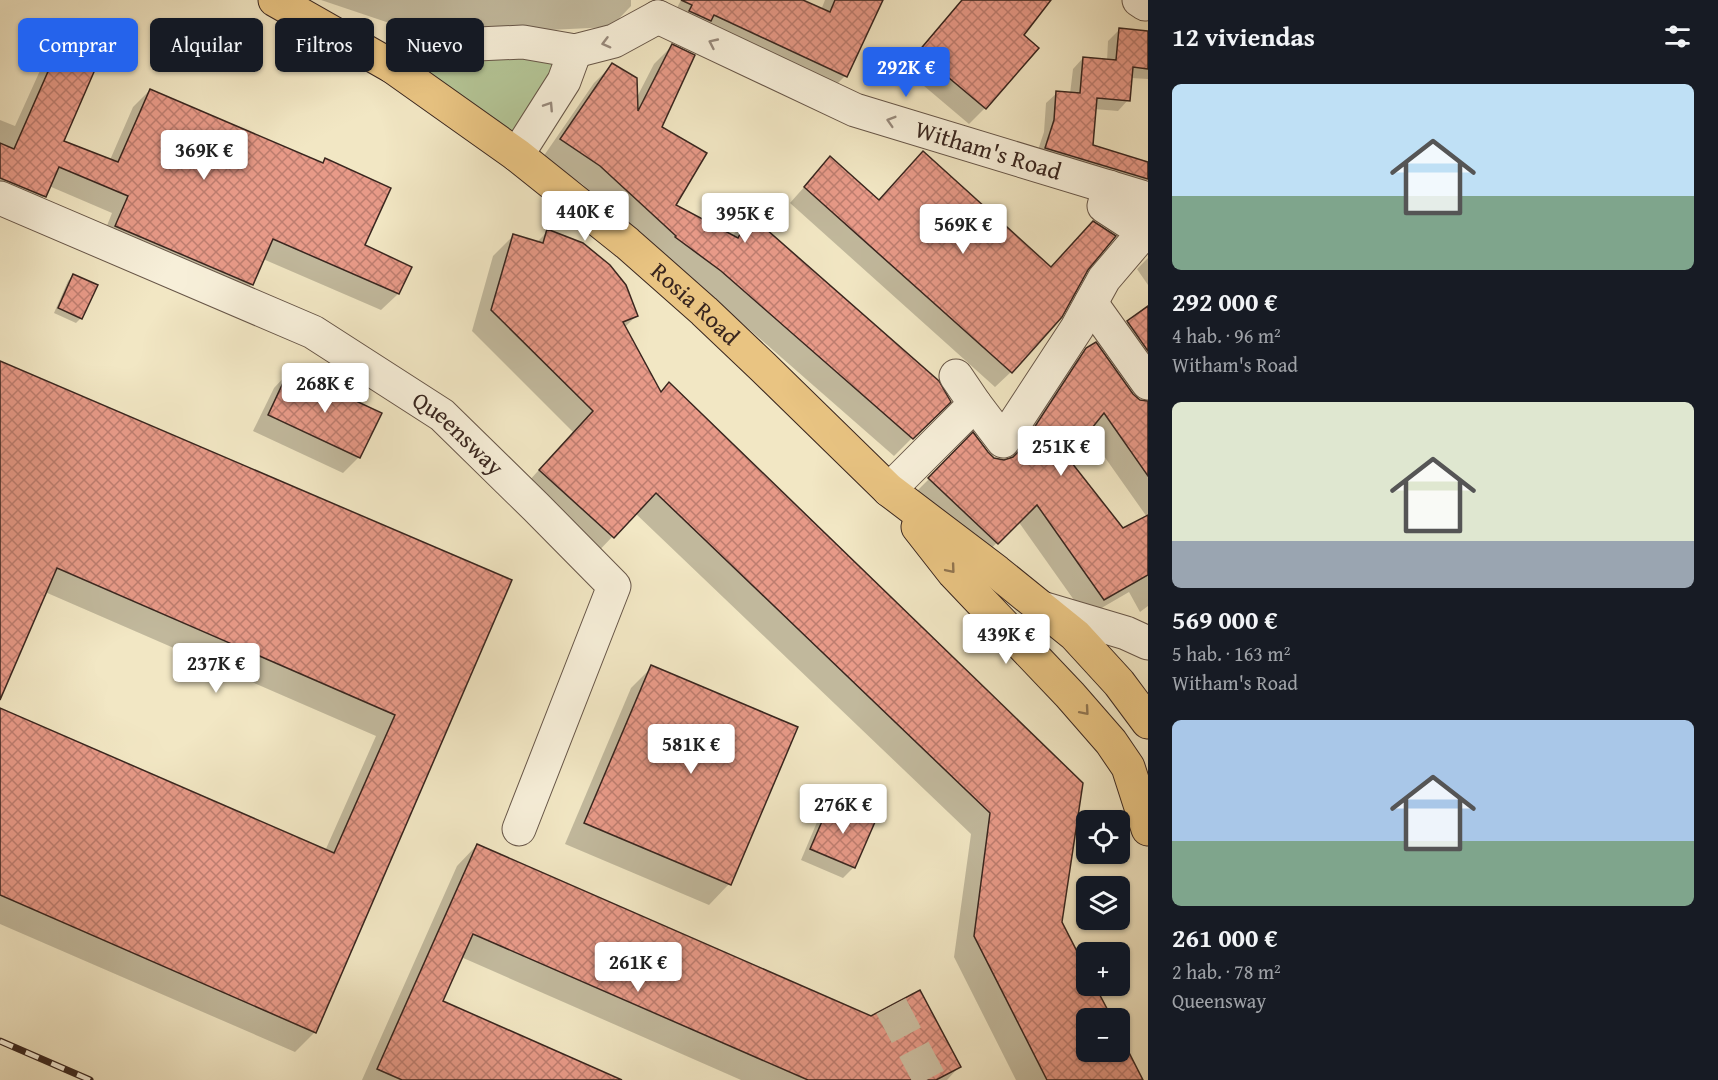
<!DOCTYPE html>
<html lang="es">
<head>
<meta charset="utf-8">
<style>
  body { margin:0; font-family:"Gentium Book Plus",serif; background:#20242c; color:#f1f3f6; height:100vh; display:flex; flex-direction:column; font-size:22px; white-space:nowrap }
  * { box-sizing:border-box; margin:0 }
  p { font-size:20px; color:#9ea1a6 }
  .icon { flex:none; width:33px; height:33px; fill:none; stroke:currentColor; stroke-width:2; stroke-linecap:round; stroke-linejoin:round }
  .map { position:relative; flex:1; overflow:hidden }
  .panel { display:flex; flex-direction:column; background:#171b24; width:570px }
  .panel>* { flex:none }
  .banner { position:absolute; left:18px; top:18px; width:570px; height:54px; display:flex; gap:12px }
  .controls { position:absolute; left:1076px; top:810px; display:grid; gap:12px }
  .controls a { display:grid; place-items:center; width:54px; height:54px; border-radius:9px; background:#171b24; box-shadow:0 2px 4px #0004; font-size:30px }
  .price { position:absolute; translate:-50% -51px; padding:0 14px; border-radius:6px; background:#fff; color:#222; font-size:20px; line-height:39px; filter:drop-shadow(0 2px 3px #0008) }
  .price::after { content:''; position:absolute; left:50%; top:36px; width:18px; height:14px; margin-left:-9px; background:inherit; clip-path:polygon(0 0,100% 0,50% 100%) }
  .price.selected { background:#2563eb; color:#fff }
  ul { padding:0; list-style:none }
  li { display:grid; align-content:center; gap:12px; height:318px; padding:0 24px }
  li span { display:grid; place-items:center; height:186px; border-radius:9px; color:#555 }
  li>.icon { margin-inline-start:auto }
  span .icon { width:108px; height:108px; fill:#fffc; stroke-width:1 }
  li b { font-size:26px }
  h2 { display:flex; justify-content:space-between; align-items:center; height:72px; padding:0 24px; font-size:26px }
  .tag { padding:0 21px; border-radius:9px; background:#171b24; box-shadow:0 2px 4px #0004; font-size:21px; line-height:54px }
  .tag.selected { background:#2563eb; color:#fff }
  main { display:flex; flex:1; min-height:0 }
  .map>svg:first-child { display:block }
  .green { fill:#b5c798; stroke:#77765c; stroke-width:1.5 }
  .shadow { fill:#0003; fill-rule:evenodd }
  .building { fill:url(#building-cross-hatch); stroke:#39261f; stroke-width:1.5 }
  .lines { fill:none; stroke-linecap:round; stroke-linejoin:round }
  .minor-tunnel { stroke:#cdc0a3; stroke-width:33; stroke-dasharray:33 16; stroke-linecap:butt }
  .minor-casing { stroke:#675648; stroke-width:35 }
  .major-casing { stroke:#39261f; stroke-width:35 }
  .minor { stroke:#f7efd9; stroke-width:33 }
  .major { stroke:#e9c482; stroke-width:33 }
  .rail-casing { stroke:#39261f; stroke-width:7 }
  .rail { stroke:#f7efd9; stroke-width:4.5; stroke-dasharray:14; stroke-linecap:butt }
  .oneway { stroke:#988a7c }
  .oneway2 { stroke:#917550 }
  .labels { text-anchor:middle; stroke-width:4.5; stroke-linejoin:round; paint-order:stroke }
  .street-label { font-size:24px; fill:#39261f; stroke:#f7efd9 }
</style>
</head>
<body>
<main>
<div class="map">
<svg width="1148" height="1080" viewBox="0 0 1148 1080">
  <defs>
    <pattern id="building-cross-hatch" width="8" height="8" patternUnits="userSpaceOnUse" patternTransform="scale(1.5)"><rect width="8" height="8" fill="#e89a88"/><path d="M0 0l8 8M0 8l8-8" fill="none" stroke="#bd7d6f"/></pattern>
  </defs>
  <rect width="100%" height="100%" fill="#f2e7c4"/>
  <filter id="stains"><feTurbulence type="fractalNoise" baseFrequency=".00333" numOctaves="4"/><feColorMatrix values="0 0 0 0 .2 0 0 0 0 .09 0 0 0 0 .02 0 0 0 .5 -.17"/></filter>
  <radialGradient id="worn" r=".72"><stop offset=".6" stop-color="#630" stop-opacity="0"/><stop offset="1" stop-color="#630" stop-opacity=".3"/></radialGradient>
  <path class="green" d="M494,52L558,63L516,138L415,70L430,60Z"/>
  <g class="shadow">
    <path d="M321,0H631V6L611,27L450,35L410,30Z"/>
    <path d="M681,0H799L821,10L825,0H881L845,76L825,96L669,24Z"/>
    <path d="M962,0H1049L1022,35L985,108L969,124L904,69Z"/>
    <path d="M68,28L62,142L110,160L133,107L150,90L321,164L325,160L363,246L410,268L398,294L381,310L263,259L252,284L235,301L100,243L112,213L49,186L44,196L28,213L0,202V120L15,126L52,44Z"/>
    <path d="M1119,30L1148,33V79L1131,78L1128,100L1118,111L1094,109L1092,146L1148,163V179L1137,190L1035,159L1044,132L1046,103L1057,93L1070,94L1073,69L1083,58L1107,61L1108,41Z"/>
    <path d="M672,46L661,127L674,206L732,236L750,217L949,401L894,456L703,289L660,255L582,184L543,157L594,83L612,65L636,99L654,64Z"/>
    <path d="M830,158L879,201L1051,268L1086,269L1011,372L995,387L790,203Z"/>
    <path d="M548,231L636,316L624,328L660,394L1081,784L1061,922L1086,972V986H1093L1110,1018H1086V1052H1119V1037L1141,1080H1016L954,957L971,834L635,513L592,558L520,491L573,432L472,331L493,256L514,235L536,243Z"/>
    <path d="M1148,258V285L1137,269Z"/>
    <path d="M73,276L81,318L76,323L54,313L68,281Z"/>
    <path d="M1148,308V396L1110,339L1128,322Z"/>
    <path d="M1087,349L1132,395L1139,401L1148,403V606L1140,612L1129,592L1086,617L1018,521L979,561L911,497L973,435L994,459L1004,461L1008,460L1069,368ZM1087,432L1147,517L1122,530L1066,458Z"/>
    <path d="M0,362L510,581L315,1032L295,1052L0,924V710L325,851L376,736L45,592L0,696Z"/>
    <path d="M289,372L359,457L343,473L253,431L274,388Z"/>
    <path d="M652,667L729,884L709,905L565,844L631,688Z"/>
    <path d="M830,805L854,867L843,878L801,860L820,815Z"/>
    <path d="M477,845L872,1018L959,1067L947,1080H741L461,957L441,1002L619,1080H362L457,866Z"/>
  </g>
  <g class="building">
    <path d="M681,0H803L830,12L835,0H883L847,77L714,15L711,21L689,11L692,5Z"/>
    <path d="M962,0H1051L1024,35L1039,48L986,109L918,52Z"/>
    <path d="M68,26L107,42L64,141L118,162L150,89L323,163L325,158L391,188L365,245L412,267L399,294L273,239L253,285L115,226L128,196L59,167L46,197L0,178V143L14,149Z"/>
    <path d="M1119,28L1148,31V69L1133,67L1130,101L1097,98L1093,145L1148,162V179L1045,148L1054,120L1056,91L1080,93L1083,57L1116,60Z"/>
    <path d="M672,44L695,55L662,127L707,153L676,205L738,238L750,215L939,381L951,402L913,439L721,271L675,237L676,236L600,166L560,139L612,63L637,78L638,111Z"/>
    <path d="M923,151L1051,267L1093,221L1116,236L1088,270L1062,317L1012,373L804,187L830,156L879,200Z"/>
    <path d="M547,229L583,243L610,265L626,285L638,316L623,322L661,392L669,382L1083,783L1062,922L1086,969V986H1095L1112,1018H1086V1052H1119V1033L1143,1080H1047L974,936L990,813L656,493L614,538L539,470L593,411L491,310L513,234L543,243Z"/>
    <path d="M73,274L98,285L82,319L58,308Z"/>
    <path d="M1148,306V351L1127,321Z"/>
    <path d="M1096,342L1133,394L1140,400L1148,401V476L1104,413L1068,458L1123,528L1148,515V575L1104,600L1037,505L998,544L928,478L973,432L988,452L994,458L1004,460L1013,457L1019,451L1086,348Z"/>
    <path d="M0,361L512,580L316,1033L0,895V708L334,853L395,715L57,568L0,700Z"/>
    <path d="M289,370L382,413L360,458L268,415Z"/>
    <path d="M651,665L798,727L731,885L584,823Z"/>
    <path d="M830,803L875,822L855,868L810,849Z"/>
    <path d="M477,844L871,1016L920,990L961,1067L936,1080H808L473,934L443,1001L622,1080H402L377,1069Z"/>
  </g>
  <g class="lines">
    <path class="minor-tunnel" d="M891,1006L930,1080"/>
    <defs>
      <g id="minor">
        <path d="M1139,0L1145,4L1148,3"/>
        <path id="s1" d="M658,17L855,110L1148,199"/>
        <path d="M393,67L418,51L435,46L523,42L575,51L614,41L658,17"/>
        <path d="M517,155L564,81L575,51"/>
        <path id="s2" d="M0,198L313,332L442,415L536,507L614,586L519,829"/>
        <path d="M1091,303L1148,383"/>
        <path d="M975,404L1003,441L1077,328L1104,279L1144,232L1104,206L1109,187"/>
        <path d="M889,490L975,404L956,376"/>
        <path d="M1042,608L1126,633L1148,643"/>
      </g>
      <g id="major">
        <path id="s3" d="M275,0L393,67L517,155L627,243L704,311L763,367L889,490L997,572L1075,635L1119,683L1148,722"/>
        <path d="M918,527L954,573L1070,695L1111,742L1128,767L1148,829"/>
      </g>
    </defs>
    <use href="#minor" class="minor-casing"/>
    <use href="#major" class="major-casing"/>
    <use href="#minor" class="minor"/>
    <use href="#major" class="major"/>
    <defs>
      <path id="rail" d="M0,1041L90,1080"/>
    </defs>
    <use href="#rail" class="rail-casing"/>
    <use href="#rail" class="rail"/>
  </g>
  <defs><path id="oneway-chevron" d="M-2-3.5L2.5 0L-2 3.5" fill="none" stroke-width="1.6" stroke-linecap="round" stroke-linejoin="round" transform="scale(1.5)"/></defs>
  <g class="oneway">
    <use href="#oneway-chevron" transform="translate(606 43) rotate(165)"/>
    <use href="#oneway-chevron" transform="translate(713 43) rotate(-155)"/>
    <use href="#oneway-chevron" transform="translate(549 106) rotate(-57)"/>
    <use href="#oneway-chevron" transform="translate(891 121) rotate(-163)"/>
  </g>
  <g class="oneway2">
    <use href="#oneway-chevron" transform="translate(951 569) rotate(50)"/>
    <use href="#oneway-chevron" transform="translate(1085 711) rotate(49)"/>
  </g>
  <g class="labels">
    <g class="street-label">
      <text dy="8" stroke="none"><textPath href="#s1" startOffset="357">Witham's Road</textPath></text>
      <text dy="8" stroke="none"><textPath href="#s3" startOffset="520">Rosia Road</textPath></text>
      <text dy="8" stroke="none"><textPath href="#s2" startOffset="518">Queensway</textPath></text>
    </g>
  </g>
  <rect width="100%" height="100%" filter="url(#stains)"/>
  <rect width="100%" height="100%" fill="url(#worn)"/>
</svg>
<div class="controls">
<a><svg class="icon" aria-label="locate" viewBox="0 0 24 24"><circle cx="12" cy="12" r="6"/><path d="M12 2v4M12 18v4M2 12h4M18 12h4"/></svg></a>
<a><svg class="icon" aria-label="layers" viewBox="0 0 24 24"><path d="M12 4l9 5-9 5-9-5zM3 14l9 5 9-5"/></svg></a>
<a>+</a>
<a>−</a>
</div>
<b class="price selected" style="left:906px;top:98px">292K €</b>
<b class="price" style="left:204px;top:181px">369K €</b>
<b class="price" style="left:585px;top:242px">440K €</b>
<b class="price" style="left:745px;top:244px">395K €</b>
<b class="price" style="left:963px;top:255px">569K €</b>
<b class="price" style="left:325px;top:414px">268K €</b>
<b class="price" style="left:1061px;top:477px">251K €</b>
<b class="price" style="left:1006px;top:665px">439K €</b>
<b class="price" style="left:216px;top:694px">237K €</b>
<b class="price" style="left:691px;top:775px">581K €</b>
<b class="price" style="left:843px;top:835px">276K €</b>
<b class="price" style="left:638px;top:993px">261K €</b>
<div class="banner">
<a class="tag selected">Comprar</a>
<a class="tag">Alquilar</a>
<a class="tag">Filtros</a>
<a class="tag">Nuevo</a>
</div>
</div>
<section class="panel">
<h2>12 viviendas<svg class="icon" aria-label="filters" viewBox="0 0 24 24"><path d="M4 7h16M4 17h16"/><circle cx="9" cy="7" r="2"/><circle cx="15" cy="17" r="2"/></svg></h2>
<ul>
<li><span style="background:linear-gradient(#bfe0f5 60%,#7fa58c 0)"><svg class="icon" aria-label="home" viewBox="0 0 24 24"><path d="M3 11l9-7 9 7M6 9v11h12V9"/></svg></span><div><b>292 000 €</b><p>4 hab. · 96 m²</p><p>Witham's Road</p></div></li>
<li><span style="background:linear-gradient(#dfe7d0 75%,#9aa5b1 0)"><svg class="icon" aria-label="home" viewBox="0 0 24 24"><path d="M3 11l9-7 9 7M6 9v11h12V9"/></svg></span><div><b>569 000 €</b><p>5 hab. · 163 m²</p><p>Witham's Road</p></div></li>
<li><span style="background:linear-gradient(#a9c7e8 65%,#7fa58c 0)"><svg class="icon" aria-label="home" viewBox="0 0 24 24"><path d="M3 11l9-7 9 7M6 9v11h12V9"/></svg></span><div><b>261 000 €</b><p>2 hab. · 78 m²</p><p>Queensway</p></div></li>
</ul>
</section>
</main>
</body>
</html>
